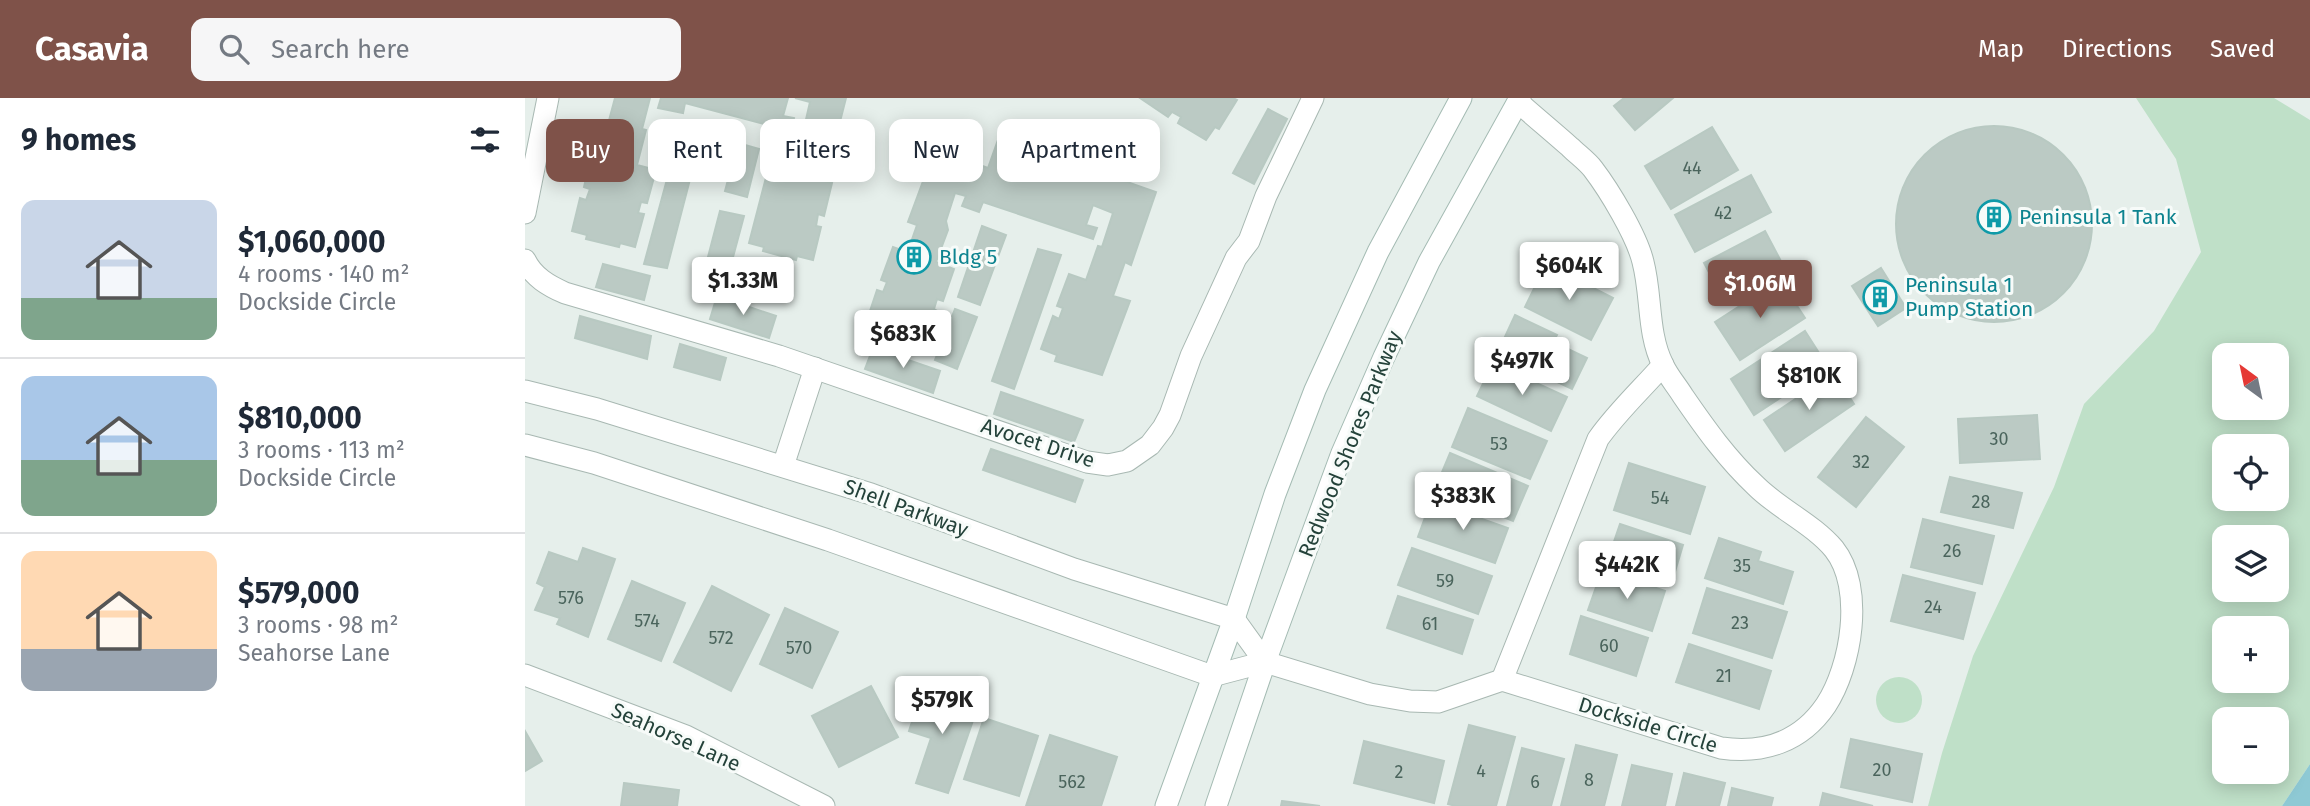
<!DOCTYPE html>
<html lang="en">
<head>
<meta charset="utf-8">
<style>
  body { margin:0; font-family:"Fira Sans",sans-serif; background:#f6f6f7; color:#1f2937; height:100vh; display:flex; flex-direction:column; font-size:26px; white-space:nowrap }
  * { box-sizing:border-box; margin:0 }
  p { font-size:23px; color:#747a83 }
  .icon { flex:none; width:38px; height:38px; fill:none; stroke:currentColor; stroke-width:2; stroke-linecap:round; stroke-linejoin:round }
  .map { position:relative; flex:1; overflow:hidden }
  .drawer { display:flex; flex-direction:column; background:#fff; width:525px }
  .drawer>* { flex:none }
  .guide { position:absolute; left:21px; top:21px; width:665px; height:63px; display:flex; gap:14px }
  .needle { width:46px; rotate:327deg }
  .fabs { position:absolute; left:1687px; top:245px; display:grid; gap:14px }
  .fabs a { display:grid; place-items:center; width:77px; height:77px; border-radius:14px; background:#fff; box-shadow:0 4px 18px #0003; font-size:35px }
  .price { position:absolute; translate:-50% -60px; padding:0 16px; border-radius:7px; background:#fff; color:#222; font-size:23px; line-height:46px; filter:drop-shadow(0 2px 4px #0008) }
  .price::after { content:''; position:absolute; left:50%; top:42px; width:21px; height:16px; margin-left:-10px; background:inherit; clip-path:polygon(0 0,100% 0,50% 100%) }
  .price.current { background:#7f5249; color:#fff }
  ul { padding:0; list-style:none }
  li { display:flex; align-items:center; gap:21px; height:175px; padding:0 21px }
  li+li { border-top:2px solid #e0e1e3 }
  li span { display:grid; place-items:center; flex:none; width:196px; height:140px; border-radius:14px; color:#555 }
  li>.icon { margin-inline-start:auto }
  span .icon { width:84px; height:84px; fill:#fffc; stroke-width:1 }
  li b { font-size:30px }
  h2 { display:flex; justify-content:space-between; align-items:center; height:84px; padding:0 21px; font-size:30px }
  .pill { padding:0 24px; border-radius:14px; background:#fff; box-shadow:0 4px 18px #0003; font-size:24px; line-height:63px }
  .pill.current { background:#7f5249; color:#fff }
  header { display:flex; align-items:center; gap:42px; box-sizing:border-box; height:98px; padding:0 35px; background:#7f5249; color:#fff }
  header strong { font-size:33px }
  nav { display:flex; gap:38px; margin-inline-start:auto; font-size:24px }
  .search { width:490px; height:63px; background:#f6f6f7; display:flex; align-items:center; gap:18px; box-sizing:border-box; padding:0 24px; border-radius:14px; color:#747a83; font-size:26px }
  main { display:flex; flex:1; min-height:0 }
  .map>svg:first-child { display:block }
  .green { fill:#bfe0c8; fill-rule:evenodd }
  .water { fill:#8ec9d4 }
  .building { fill:#bbcac4; stroke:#b8c9c2; stroke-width:2 }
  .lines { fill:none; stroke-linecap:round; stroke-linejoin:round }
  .minor-casing { stroke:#a8b8b2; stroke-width:23 }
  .tertiary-casing { stroke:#a8b8b2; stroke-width:23 }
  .secondary-casing { stroke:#a4bbb3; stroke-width:23 }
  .minor { stroke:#fff; stroke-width:21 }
  .tertiary { stroke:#fff; stroke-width:21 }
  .secondary { stroke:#fff; stroke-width:21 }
  .labels { text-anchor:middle; stroke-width:6; stroke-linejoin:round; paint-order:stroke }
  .number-label { font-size:18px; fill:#4a645c }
  .culture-label { font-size:21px; fill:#0d838f; stroke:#f7fbf9; text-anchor:start }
  .street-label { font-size:21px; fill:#24423a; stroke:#f7fbf9 }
</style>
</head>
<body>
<header>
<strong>Casavia</strong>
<div class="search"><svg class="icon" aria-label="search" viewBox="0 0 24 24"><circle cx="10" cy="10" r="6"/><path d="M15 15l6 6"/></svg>Search here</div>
<nav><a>Map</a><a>Directions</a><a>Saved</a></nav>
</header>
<main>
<section class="drawer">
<h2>9 homes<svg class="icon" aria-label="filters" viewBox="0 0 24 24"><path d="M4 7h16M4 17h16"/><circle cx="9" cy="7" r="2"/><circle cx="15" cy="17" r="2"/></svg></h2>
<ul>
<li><span style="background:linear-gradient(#c9d6e8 70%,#7fa58c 0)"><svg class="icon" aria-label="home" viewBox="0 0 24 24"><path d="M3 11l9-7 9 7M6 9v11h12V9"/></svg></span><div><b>$1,060,000</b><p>4 rooms · 140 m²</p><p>Dockside Circle</p></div></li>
<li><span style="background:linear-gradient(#a9c7e8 60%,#7fa58c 0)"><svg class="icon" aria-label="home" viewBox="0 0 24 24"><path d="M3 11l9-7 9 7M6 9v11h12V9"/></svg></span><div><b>$810,000</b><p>3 rooms · 113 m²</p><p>Dockside Circle</p></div></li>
<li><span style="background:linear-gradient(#ffd9b3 70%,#9aa5b1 0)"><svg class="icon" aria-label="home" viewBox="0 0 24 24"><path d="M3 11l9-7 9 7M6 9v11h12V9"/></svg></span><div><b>$579,000</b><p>3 rooms · 98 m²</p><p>Seahorse Lane</p></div></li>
</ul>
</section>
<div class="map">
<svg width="1785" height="708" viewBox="0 0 1785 708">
  <rect width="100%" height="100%" fill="#e6efeb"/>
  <g class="green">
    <path d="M1611,0H1749L1785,22V666L1757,708H1403L1417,655L1448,558L1529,389L1559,306L1629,233L1676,154L1651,61ZM1699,257H1752V310H1699ZM1699,348H1752V401H1699ZM1699,439H1752V492H1699ZM1699,530H1752V583H1699ZM1699,621H1752V674H1699Z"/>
    <circle cx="1374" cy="602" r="23"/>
  </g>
  <path class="water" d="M1785,666V708H1757Z"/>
  <g class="building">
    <path d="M90,0H125L117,31L121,32L112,67L131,72L122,105L116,104L113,115L119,116L110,149L95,145L94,149L61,141L62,137L47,133L55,100L61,102L65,91L59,89L67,55L83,60L91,32L82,30Z"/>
    <path d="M136,0H263L258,18L269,20L266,33L160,5L158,15L133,10Z"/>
    <path d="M270,0H321L307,55L299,53L292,81L307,85L299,118L293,116L291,128L296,129L288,162L272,158L271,162L238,153L239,149L224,145L244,68L262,73L272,37L277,39L285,4Z"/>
    <path d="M615,0H708L712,2L694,31L690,29L681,42L653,25L656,19L647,14L643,19Z"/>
    <path d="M1099,0H1148L1110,32L1089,8Z"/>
    <path d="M743,11L762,21L729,86L708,75Z"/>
    <circle cx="1469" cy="126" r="98"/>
    <path d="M1187,29L1213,72L1146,111L1120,68Z"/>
    <path d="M156,30L177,35L142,170L119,166Z"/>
    <path d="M474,39L631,94L606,167L600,164L588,198L605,203L577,277L530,263L532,257L516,251L528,218L534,221L538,210L532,208L544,176L561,182L573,148L577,149L588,115L568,107L561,127L572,130L568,141L458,104L454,114L437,108L441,98L430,95L421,123L423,132L411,164L429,171L418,203L412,201L409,211L414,214L403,246L388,241L387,245L355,233L356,230L341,225L352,192L358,194L362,184L356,182L368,149L382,154L384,150L392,127L383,124L410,51L463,70Z"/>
    <path d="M213,45L234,51L222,99L200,93Z"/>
    <path d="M1226,77L1246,114L1170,154L1150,117Z"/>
    <path d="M195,113L219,118L200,189L177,182Z"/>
    <path d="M457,128L481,137L455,207L433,199Z"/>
    <path d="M1240,133L1258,167L1197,199L1179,165Z"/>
    <path d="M513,151L536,157L489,291L467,283Z"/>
    <path d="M78,166L125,178L119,202L71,189Z"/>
    <path d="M1021,166L1088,200L1066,242L1000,209Z"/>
    <path d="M1356,170L1381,210L1353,228L1327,188Z"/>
    <path d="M1255,182L1280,220L1215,262L1190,224Z"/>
    <path d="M192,198L251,218L244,240L185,221Z"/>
    <path d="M430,211L452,219L432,271L410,262Z"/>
    <path d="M990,217L1032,237L1028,244L1062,260L1047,291L972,256Z"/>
    <path d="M55,218L126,238L122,261L50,240Z"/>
    <path d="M1280,233L1303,269L1229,317L1206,281Z"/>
    <path d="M155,246L201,260L195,282L149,269Z"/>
    <path d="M348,250L415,273L408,295L340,271Z"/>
    <path d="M968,265L1042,299L1026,333L952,298Z"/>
    <path d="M1309,275L1329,306L1260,353L1239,322Z"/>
    <path d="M476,294L558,322L549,344L469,316Z"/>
    <path d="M943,310L1022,343L1005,381L927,349Z"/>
    <path d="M1512,317L1515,361L1435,365L1433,321Z"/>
    <path d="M1341,319L1379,349L1331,409L1293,379Z"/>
    <path d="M466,351L558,382L550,404L458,372Z"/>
    <path d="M925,355L1003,388L988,423L910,391Z"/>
    <path d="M1104,365L1180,389L1165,436L1089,412Z"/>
    <path d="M1425,379L1497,395L1488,430L1416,414Z"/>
    <path d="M906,403L983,430L970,465L893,439Z"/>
    <path d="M1398,421L1469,438L1457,486L1386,469Z"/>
    <path d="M1095,426L1158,447L1146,487L1081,467Z"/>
    <path d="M1194,440L1236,454L1233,463L1268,474L1258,506L1180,480Z"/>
    <path d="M58,450L90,461L63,539L32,526L35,520L10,512L20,489L12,485L24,454L53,464Z"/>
    <path d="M887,450L967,478L953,516L873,487Z"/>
    <path d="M1077,472L1140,493L1127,533L1063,512Z"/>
    <path d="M1378,477L1450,495L1438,541L1366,523Z"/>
    <path d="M107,483L160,505L136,563L83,541Z"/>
    <path d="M187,488L244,517L206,593L149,564Z"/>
    <path d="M1182,490L1262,514L1247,560L1168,535Z"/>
    <path d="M873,498L948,522L937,556L862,530Z"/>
    <path d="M260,510L313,534L287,590L235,566Z"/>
    <path d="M1056,518L1123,540L1111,578L1045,556Z"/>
    <path d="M1164,546L1246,573L1234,611L1151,584Z"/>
    <path d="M346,588L373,639L314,669L287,618Z"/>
    <path d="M398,590L453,608L423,695L391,685L406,640L384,633Z"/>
    <path d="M459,620L513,638L494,698L439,681Z"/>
    <path d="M944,627L990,639L971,708H931L923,706Z"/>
    <path d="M0,633L17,663L0,673Z"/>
    <path d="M525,637L592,659L576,708H501Z"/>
    <path d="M1326,641L1397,656L1387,704L1316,689Z"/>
    <path d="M839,643L919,663L909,705L829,685Z"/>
    <path d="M1051,647L1092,657L1079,708H1036Z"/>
    <path d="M997,650L1039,661L1026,708H982Z"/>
    <path d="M1107,667L1147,676L1140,708H1097Z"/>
    <path d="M1159,675L1200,685L1194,708H1151Z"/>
    <path d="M99,685L154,692L152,708H96Z"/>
    <path d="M1207,690L1248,700L1246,708H1203Z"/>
    <path d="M1298,695L1348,708H1295Z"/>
    <path d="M757,703L795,708H756Z"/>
  </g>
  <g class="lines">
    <defs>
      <g id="minor">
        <path d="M0,115L23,0"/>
        <path d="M0,162C8,179 24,188 40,195L254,258L562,364L583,367L602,363L625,347L638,330L645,317L666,258L711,160L724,143L741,98L788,0"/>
        <path d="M258,368L290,270"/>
        <path d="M740,564L845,596L885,603L913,604L977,582L1196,650C1238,656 1276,644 1301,607C1326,569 1340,490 1309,451C1288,426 1254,411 1231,388C1202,361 1180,330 1158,298C1152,288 1143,278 1138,267C1122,235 1127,198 1118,164C1112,138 1084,92 1068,71C1062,63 1052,56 1045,49C1028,34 1010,19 993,4"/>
        <path d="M0,577L161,638L299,708"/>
        <path d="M977,582L1073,341C1092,314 1116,292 1138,267"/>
      </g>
      <path id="tertiary" d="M0,293L72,311L346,396L549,471L709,521L740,564L687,578L303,442L69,365L0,347"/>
      <g id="secondary">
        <path d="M641,708L709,521L750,396L790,292L853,154L936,0"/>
        <path d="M691,708L740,564L817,355L859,259L904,164L995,0"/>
      </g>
    </defs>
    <use href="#minor" class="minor-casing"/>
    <use href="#tertiary" class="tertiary-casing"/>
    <use href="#secondary" class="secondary-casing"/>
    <use href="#minor" class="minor"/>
    <use href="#tertiary" class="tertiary"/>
    <use href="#secondary" class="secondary"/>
  </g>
  <defs>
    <symbol id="building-ring" viewBox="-11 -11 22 22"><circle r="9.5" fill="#f7fbf9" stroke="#0f9aa8" stroke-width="1.5"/><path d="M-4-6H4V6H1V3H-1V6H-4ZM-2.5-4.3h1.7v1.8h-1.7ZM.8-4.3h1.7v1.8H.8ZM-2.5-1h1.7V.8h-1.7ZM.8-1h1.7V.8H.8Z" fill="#0f9aa8"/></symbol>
  </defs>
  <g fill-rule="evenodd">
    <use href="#building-ring" x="1450" y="100" width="38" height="38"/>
    <use href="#building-ring" x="370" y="140" width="38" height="38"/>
    <use href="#building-ring" x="1336" y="180" width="38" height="38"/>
  </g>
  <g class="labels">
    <g class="number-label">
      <text x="1167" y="76">44</text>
      <text x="1198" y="121">42</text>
      <text x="1474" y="347">30</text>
      <text x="974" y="352">53</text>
      <text x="1336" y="370">32</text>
      <text x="1135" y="406">54</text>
      <text x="1456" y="410">28</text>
      <text x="1427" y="459">26</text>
      <text x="1217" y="474">35</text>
      <text x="920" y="489">59</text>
      <text x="46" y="506">576</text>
      <text x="1408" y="515">24</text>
      <text x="122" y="529">574</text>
      <text x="1215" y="531">23</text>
      <text x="905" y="532">61</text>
      <text x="196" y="546">572</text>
      <text x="1084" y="554">60</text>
      <text x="274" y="556">570</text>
      <text x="1199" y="584">21</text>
      <text x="1357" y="678">20</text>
      <text x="956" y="679">4</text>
      <text x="874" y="680">2</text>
      <text x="1064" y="688">8</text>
      <text x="547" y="690">562</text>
      <text x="1010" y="690">6</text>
    </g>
    <g class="culture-label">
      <text x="1494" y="126">Peninsula 1 Tank</text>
      <text x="414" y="166">Bldg 5</text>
      <text x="1380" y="194">Peninsula 1<tspan x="1380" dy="24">Pump Station</tspan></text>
    </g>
    <g class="street-label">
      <text transform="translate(513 345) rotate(18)" y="7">Avocet Drive</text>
      <text transform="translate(825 346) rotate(-68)" y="7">Redwood Shores Parkway</text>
      <text transform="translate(381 410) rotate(20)" y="7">Shell Parkway</text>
      <text transform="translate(1123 627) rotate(17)" y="7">Dockside Circle</text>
      <text transform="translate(151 639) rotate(24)" y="7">Seahorse Lane</text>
    </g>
  </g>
</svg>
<div class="fabs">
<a><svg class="needle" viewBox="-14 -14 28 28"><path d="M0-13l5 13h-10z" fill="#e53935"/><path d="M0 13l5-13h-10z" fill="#747a83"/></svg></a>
<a><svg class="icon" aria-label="locate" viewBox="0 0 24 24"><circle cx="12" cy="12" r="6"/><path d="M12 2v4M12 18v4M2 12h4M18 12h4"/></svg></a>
<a><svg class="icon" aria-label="layers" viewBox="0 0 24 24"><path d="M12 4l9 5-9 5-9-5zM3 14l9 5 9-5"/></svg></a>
<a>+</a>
<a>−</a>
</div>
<b class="price" style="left:1044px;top:204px">$604K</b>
<b class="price" style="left:218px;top:219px">$1.33M</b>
<b class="price current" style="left:1235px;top:222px">$1.06M</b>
<b class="price" style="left:378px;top:272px">$683K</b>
<b class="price" style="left:997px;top:299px">$497K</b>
<b class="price" style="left:1284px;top:314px">$810K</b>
<b class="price" style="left:938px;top:434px">$383K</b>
<b class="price" style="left:1102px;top:503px">$442K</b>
<b class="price" style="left:417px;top:638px">$579K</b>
<div class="guide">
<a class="pill current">Buy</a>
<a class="pill">Rent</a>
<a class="pill">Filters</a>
<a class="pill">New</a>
<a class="pill">Apartment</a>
</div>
</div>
</main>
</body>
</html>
